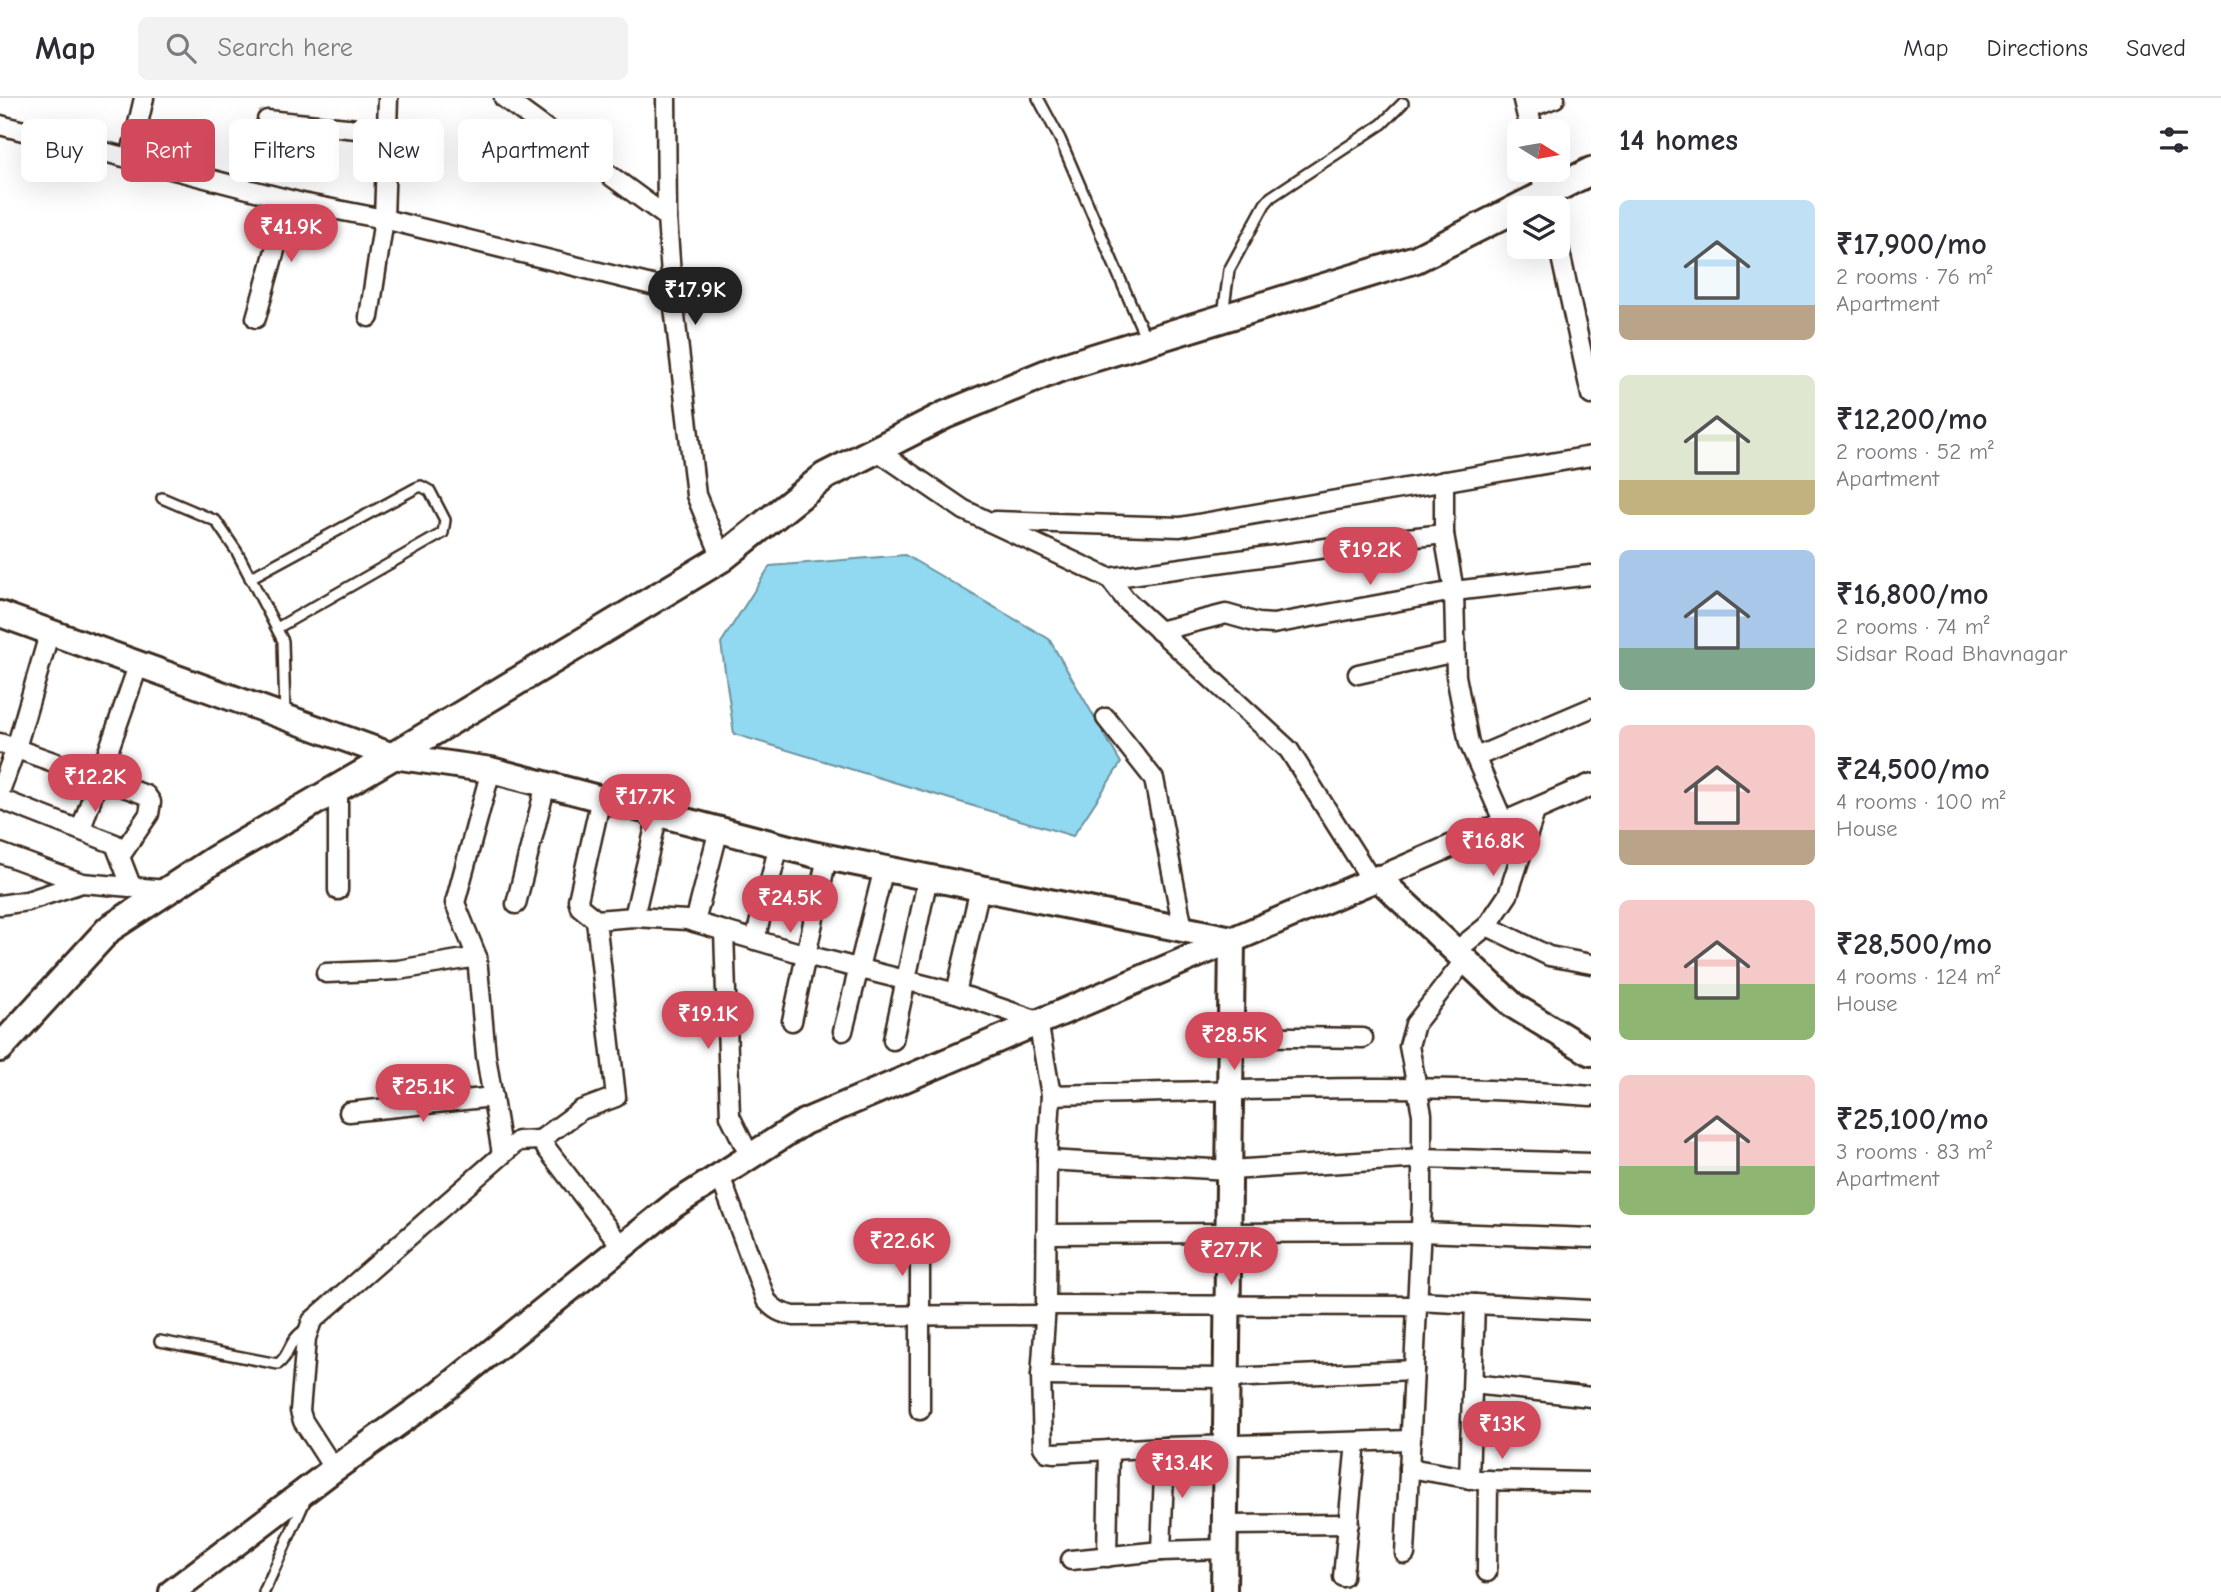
<!DOCTYPE html>
<html lang="en">
<head>
<meta charset="utf-8">
<style>
  body { margin:0; font-family:"Comic Neue",sans-serif; background:#f2f2f3; color:#2b2b33; height:100vh; display:flex; flex-direction:column; font-size:26px; white-space:nowrap }
  * { box-sizing:border-box; margin:0 }
  p { font-size:23px; color:#7c7c81 }
  .icon { flex:none; width:38px; height:38px; fill:none; stroke:currentColor; stroke-width:2; stroke-linecap:round; stroke-linejoin:round }
  .map { position:relative; flex:1; overflow:hidden }
  .panel { display:flex; flex-direction:column; background:#fff; width:630px }
  .panel>* { flex:none }
  .hud { position:absolute; left:21px; top:21px; width:665px; height:63px; display:flex; gap:14px }
  .needle { width:46px; rotate:101deg }
  .tools { position:absolute; left:1507px; top:21px; display:grid; gap:14px }
  .tools a { display:grid; place-items:center; width:63px; height:63px; border-radius:10px; background:#fff; box-shadow:0 7px 28px #0002; font-size:35px }
  .price { position:absolute; translate:-50% -60px; padding:0 16px; border-radius:24px; background:#d1495b; color:#fff; font-size:23px; line-height:46px; filter:drop-shadow(0 2px 4px #0008) }
  .price::after { content:''; position:absolute; left:50%; top:42px; width:21px; height:16px; margin-left:-10px; background:inherit; clip-path:polygon(0 0,100% 0,50% 100%) }
  .price.on { background:#222; color:#fff }
  ul { padding:0; list-style:none }
  li { display:flex; align-items:center; gap:21px; height:175px; padding:0 28px }
  li span { display:grid; place-items:center; flex:none; width:196px; height:140px; border-radius:10px; color:#555 }
  li>.icon { margin-inline-start:auto }
  span .icon { width:84px; height:84px; fill:#fffc; stroke-width:1 }
  li b { font-size:30px }
  h2 { display:flex; justify-content:space-between; align-items:center; height:84px; padding:0 28px; font-size:30px }
  .tag { padding:0 24px; border-radius:10px; background:#fff; box-shadow:0 7px 28px #0002; font-size:24px; line-height:63px }
  .tag.on { background:#d1495b; color:#fff }
  header { display:flex; align-items:center; gap:42px; box-sizing:border-box; height:98px; padding:0 35px; background:#fff; border-bottom:2px solid #e1e1e2 }
  header strong { font-size:33px }
  nav { display:flex; gap:38px; margin-inline-start:auto; font-size:24px }
  .search { width:490px; height:63px; background:#f2f2f3; display:flex; align-items:center; gap:18px; box-sizing:border-box; padding:0 24px; border-radius:10px; color:#7c7c81; font-size:26px }
  main { display:flex; flex:1; min-height:0 }
  .map>svg:first-child { display:block }
  .water { fill:#90d9f1; stroke:#6e939d; stroke-width:2 }
  .lines { fill:none; stroke-linecap:round; stroke-linejoin:round }
  .service-casing { stroke:#3b2a1e; stroke-width:14 }
  .minor-casing { stroke:#3b2a1e; stroke-width:23 }
  .tertiary-casing { stroke:#3b2a1e; stroke-width:26 }
  .secondary-casing { stroke:#3b2a1e; stroke-width:30 }
  .primary-casing { stroke:#3b2a1e; stroke-width:32 }
  .service { stroke:#fff; stroke-width:9 }
  .minor { stroke:#fff; stroke-width:18 }
  .tertiary { stroke:#fff; stroke-width:21 }
  .secondary { stroke:#fff; stroke-width:24 }
  .primary { stroke:#fff; stroke-width:26 }
</style>
</head>
<body>
<header>
<strong>Map</strong>
<div class="search"><svg class="icon" aria-label="search" viewBox="0 0 24 24"><circle cx="10" cy="10" r="6"/><path d="M15 15l6 6"/></svg>Search here</div>
<nav><a>Map</a><a>Directions</a><a>Saved</a></nav>
</header>
<main>
<div class="map">
<svg width="1591" height="1494" viewBox="0 0 1591 1494">
  <rect width="100%" height="100%" fill="#fff"/>
  <filter id="ink" filterUnits="userSpaceOnUse"><feTurbulence type="fractalNoise" baseFrequency=".0143" numOctaves="2"/><feDisplacementMap in="SourceGraphic" scale="14" xChannelSelector="R" yChannelSelector="G"/><feConvolveMatrix kernelMatrix="1 2 1 2 8 2 1 2 1" color-interpolation-filters="sRGB"/></filter>
  <g filter="url(#ink)">
    <path class="water" d="M905,457L1049,541L1121,665L1073,738L734,636L721,545L770,468Z"/>
    <g class="lines">
      <defs>
        <g id="service">
          <path d="M1038,0L1060,41L1146,241"/>
          <path d="M1223,217L1229,172L1265,106L1271,99L1382,26L1403,5"/>
          <path d="M162,400L216,423L237,454L283,543L285,618"/>
          <path d="M250,480L416,390L421,388L430,393L445,422L443,435L277,530"/>
          <path d="M160,1243L278,1266C291,1257 287,1243 306,1231"/>
          <path d="M264,1494L305,1403"/>
        </g>
        <g id="minor">
          <path d="M504,0L667,119"/>
          <path d="M666,0L667,119L672,192L696,397L722,460"/>
          <path d="M1526,11L1555,0"/>
          <path d="M267,22L387,34"/>
          <path d="M0,27L302,105L384,121L672,192"/>
          <path d="M130,60L144,0"/>
          <path d="M1558,145L1591,297"/>
          <path d="M369,219L384,121L388,0"/>
          <path d="M256,220L289,102"/>
          <path d="M876,352L964,412L1109,480L1126,502L1289,652L1372,783"/>
          <path d="M1444,383V436"/>
          <path d="M995,423L1180,429L1591,358"/>
          <path d="M1109,480L1362,445L1444,436L1454,493L1456,578L1469,645L1504,725"/>
          <path d="M1159,533L1226,516L1258,525L1273,526L1454,493L1591,477"/>
          <path d="M1358,576L1455,554"/>
          <path d="M1106,620L1154,681L1183,831"/>
          <path d="M0,645L146,697L151,704L149,716L121,757"/>
          <path d="M1476,659L1591,610"/>
          <path d="M338,691V792"/>
          <path d="M0,693L16,650L50,533"/>
          <path d="M0,701L115,746L132,790"/>
          <path d="M81,731L138,568"/>
          <path d="M0,755L82,785"/>
          <path d="M516,806L546,686"/>
          <path d="M0,807L27,803L82,785L167,792"/>
          <path d="M634,819L658,716"/>
          <path d="M596,822L580,809L578,802L601,700"/>
          <path d="M695,824L719,731"/>
          <path d="M1487,828L1549,858L1591,866"/>
          <path d="M724,833L730,1018L750,1059"/>
          <path d="M755,842L779,747"/>
          <path d="M1456,853L1487,828L1508,797L1536,711"/>
          <path d="M477,859L455,805L491,672"/>
          <path d="M326,875L398,872L477,859L486,958L502,1056"/>
          <path d="M956,895L980,790"/>
          <path d="M792,923L827,759"/>
          <path d="M843,933L884,770"/>
          <path d="M1231,938L1363,940"/>
          <path d="M893,942L928,779"/>
          <path d="M1051,997C1231,993 1412,983 1591,998"/>
          <path d="M349,1014L493,999"/>
          <path d="M1047,1062L1230,1072L1422,1060L1591,1065"/>
          <path d="M720,1078L766,1202C774,1212 781,1215 794,1218L1045,1217"/>
          <path d="M1046,1136L1420,1134L1591,1140"/>
          <path d="M622,1149L540,1042L581,1012L616,999L596,822L634,819L687,822L810,858L956,895L1038,923L1051,997L1047,1062L1046,1207L1041,1278L1043,1349L1047,1354L1055,1355L1165,1349L1411,1342"/>
          <path d="M1417,1203L1591,1212"/>
          <path d="M1046,1207L1417,1208"/>
          <path d="M1041,1278L1227,1280L1414,1272"/>
          <path d="M1473,1286L1591,1299"/>
          <path d="M920,1312V1141"/>
          <path d="M1409,1370L1478,1382L1591,1384"/>
          <path d="M334,1371L303,1323L300,1313L306,1240L312,1223L518,1043L540,1042"/>
          <path d="M1469,1381L1475,1206"/>
          <path d="M1226,1427L1349,1426"/>
          <path d="M1161,1453L1165,1349"/>
          <path d="M1405,1456L1422,1107V1016L1409,948L1415,926L1465,862"/>
          <path d="M1107,1459L1109,1352"/>
          <path d="M1071,1462L1161,1453L1226,1451"/>
          <path d="M1487,1474L1488,1382"/>
          <path d="M1343,1479L1356,1344"/>
        </g>
        <g id="tertiary">
          <path d="M1524,0L1532,33"/>
          <path d="M1541,72L1546,95"/>
          <path d="M1378,780L1591,687"/>
        </g>
        <g id="secondary">
          <path d="M0,516L393,658L491,672L812,756L1232,841L1224,1494"/>
          <path d="M172,1494L334,1371L439,1296L674,1107L804,1024L1378,780L1514,908L1591,955"/>
        </g>
        <path id="primary" d="M0,950L109,831L214,762L393,658L722,460L825,378L945,317L1057,271L1416,161L1591,73"/>
      </defs>
      <use href="#service" class="service-casing"/>
      <use href="#minor" class="minor-casing"/>
      <use href="#tertiary" class="tertiary-casing"/>
      <use href="#secondary" class="secondary-casing"/>
      <use href="#primary" class="primary-casing"/>
      <use href="#service" class="service"/>
      <use href="#minor" class="minor"/>
      <use href="#tertiary" class="tertiary"/>
      <use href="#secondary" class="secondary"/>
      <use href="#primary" class="primary"/>
    </g>
  </g>
</svg>
<div class="tools">
<a><svg class="needle" viewBox="-14 -14 28 28"><path d="M0-13l5 13h-10z" fill="#e53935"/><path d="M0 13l5-13h-10z" fill="#7c7c81"/></svg></a>
<a><svg class="icon" aria-label="layers" viewBox="0 0 24 24"><path d="M12 4l9 5-9 5-9-5zM3 14l9 5 9-5"/></svg></a>
</div>
<b class="price" style="left:291px;top:166px">₹41.9K</b>
<b class="price on" style="left:695px;top:229px">₹17.9K</b>
<b class="price" style="left:1370px;top:489px">₹19.2K</b>
<b class="price" style="left:95px;top:716px">₹12.2K</b>
<b class="price" style="left:645px;top:736px">₹17.7K</b>
<b class="price" style="left:1493px;top:780px">₹16.8K</b>
<b class="price" style="left:790px;top:837px">₹24.5K</b>
<b class="price" style="left:708px;top:953px">₹19.1K</b>
<b class="price" style="left:1234px;top:974px">₹28.5K</b>
<b class="price" style="left:423px;top:1026px">₹25.1K</b>
<b class="price" style="left:902px;top:1180px">₹22.6K</b>
<b class="price" style="left:1231px;top:1189px">₹27.7K</b>
<b class="price" style="left:1502px;top:1363px">₹13K</b>
<b class="price" style="left:1182px;top:1402px">₹13.4K</b>
<div class="hud">
<a class="tag">Buy</a>
<a class="tag on">Rent</a>
<a class="tag">Filters</a>
<a class="tag">New</a>
<a class="tag">Apartment</a>
</div>
</div>
<section class="panel">
<h2>14 homes<svg class="icon" aria-label="filters" viewBox="0 0 24 24"><path d="M4 7h16M4 17h16"/><circle cx="9" cy="7" r="2"/><circle cx="15" cy="17" r="2"/></svg></h2>
<ul>
<li><span style="background:linear-gradient(#bfe0f5 75%,#b9a48a 0)"><svg class="icon" aria-label="home" viewBox="0 0 24 24"><path d="M3 11l9-7 9 7M6 9v11h12V9"/></svg></span><div><b>₹17,900/mo</b><p>2 rooms · 76 m²</p><p>Apartment</p></div></li>
<li><span style="background:linear-gradient(#dfe7d0 75%,#c2b280 0)"><svg class="icon" aria-label="home" viewBox="0 0 24 24"><path d="M3 11l9-7 9 7M6 9v11h12V9"/></svg></span><div><b>₹12,200/mo</b><p>2 rooms · 52 m²</p><p>Apartment</p></div></li>
<li><span style="background:linear-gradient(#a9c7e8 70%,#7fa58c 0)"><svg class="icon" aria-label="home" viewBox="0 0 24 24"><path d="M3 11l9-7 9 7M6 9v11h12V9"/></svg></span><div><b>₹16,800/mo</b><p>2 rooms · 74 m²</p><p>Sidsar Road Bhavnagar</p></div></li>
<li><span style="background:linear-gradient(#f6c9c9 75%,#b9a48a 0)"><svg class="icon" aria-label="home" viewBox="0 0 24 24"><path d="M3 11l9-7 9 7M6 9v11h12V9"/></svg></span><div><b>₹24,500/mo</b><p>4 rooms · 100 m²</p><p>House</p></div></li>
<li><span style="background:linear-gradient(#f6c9c9 60%,#8fb573 0)"><svg class="icon" aria-label="home" viewBox="0 0 24 24"><path d="M3 11l9-7 9 7M6 9v11h12V9"/></svg></span><div><b>₹28,500/mo</b><p>4 rooms · 124 m²</p><p>House</p></div></li>
<li><span style="background:linear-gradient(#f6c9c9 65%,#8fb573 0)"><svg class="icon" aria-label="home" viewBox="0 0 24 24"><path d="M3 11l9-7 9 7M6 9v11h12V9"/></svg></span><div><b>₹25,100/mo</b><p>3 rooms · 83 m²</p><p>Apartment</p></div></li>
</ul>
</section>
</main>
</body>
</html>
